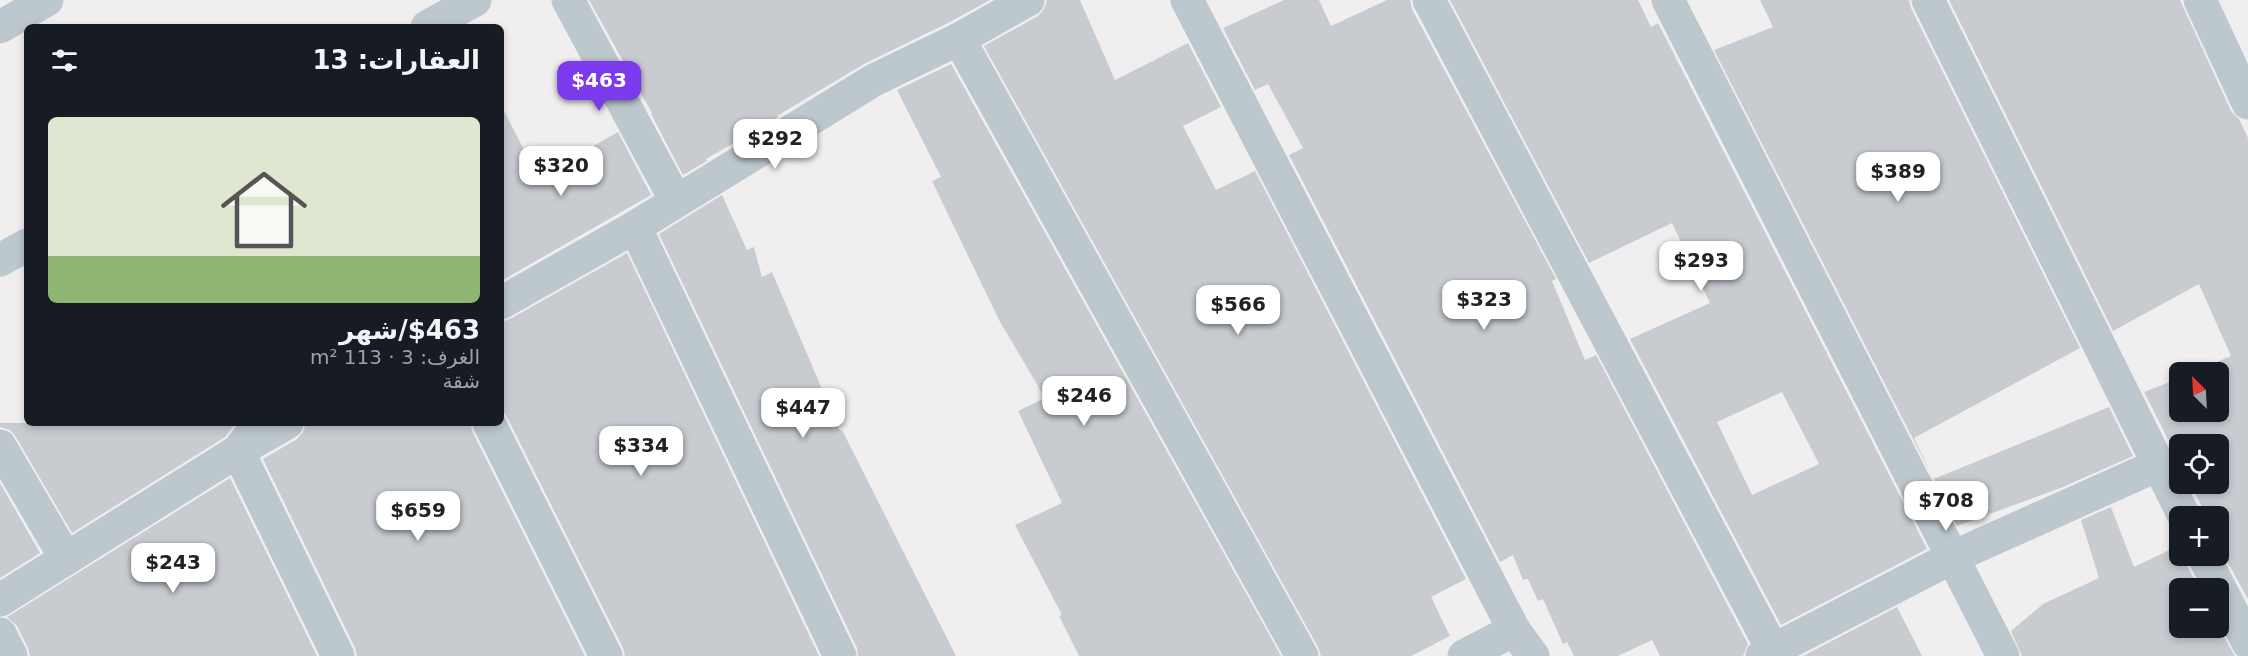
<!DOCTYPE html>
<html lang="ar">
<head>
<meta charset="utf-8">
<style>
  body { margin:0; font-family:"DejaVu Sans","Noto Naskh Arabic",sans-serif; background:#242831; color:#f1f3f6; direction:rtl; height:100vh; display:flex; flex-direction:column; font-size:22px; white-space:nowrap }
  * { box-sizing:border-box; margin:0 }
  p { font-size:20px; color:#9ea1a6 }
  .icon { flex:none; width:33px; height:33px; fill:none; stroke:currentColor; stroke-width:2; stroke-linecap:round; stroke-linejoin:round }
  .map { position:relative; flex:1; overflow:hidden; direction:ltr }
  .panel { position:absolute; left:24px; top:24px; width:480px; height:402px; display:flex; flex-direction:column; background:#171b24; border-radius:9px; box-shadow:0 3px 9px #0003; direction:rtl }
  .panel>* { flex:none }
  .needle { width:39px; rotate:336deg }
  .buttons { position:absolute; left:2169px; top:362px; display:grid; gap:12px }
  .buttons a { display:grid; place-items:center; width:60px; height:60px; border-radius:9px; background:#171b24; box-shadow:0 3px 9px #0003; font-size:30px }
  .price { position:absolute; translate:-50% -51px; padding:0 14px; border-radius:12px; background:#fff; color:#222; font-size:20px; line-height:39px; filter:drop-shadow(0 2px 3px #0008) }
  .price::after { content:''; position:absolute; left:50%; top:36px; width:18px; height:14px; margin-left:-9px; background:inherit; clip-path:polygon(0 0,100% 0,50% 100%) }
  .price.current { background:#7c3aed; color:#fff }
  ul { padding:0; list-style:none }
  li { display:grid; align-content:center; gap:12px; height:318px; padding:0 24px }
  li+li { border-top:2px solid #363941 }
  li span { display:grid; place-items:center; height:186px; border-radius:9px; color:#555 }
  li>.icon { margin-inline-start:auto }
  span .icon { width:108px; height:108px; fill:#fffc; stroke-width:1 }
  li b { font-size:26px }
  h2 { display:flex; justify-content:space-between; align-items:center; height:72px; padding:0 24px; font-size:26px }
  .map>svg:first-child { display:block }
  .building { fill:#c8ccd1; fill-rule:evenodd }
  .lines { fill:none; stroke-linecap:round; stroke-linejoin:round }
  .minor { stroke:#bcc7ce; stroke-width:33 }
</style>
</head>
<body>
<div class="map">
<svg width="2248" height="656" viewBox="0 0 2248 656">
  <rect width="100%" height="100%" fill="#f1eeef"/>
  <g class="building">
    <path d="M589,0H990L950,22L864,64L777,116L778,117L706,159L707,161L683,175L651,114L652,113Z"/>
    <path d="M1047,0H1080L1115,80L1188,43L1221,107L1183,126L1216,190L1255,171L1466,579L1431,597L1450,636L1411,656H1321L1318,647L984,46L1038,16L1044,9Z"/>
    <path d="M1284,0H1319L1331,26L1387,0H1410L1412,9L1556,279L1552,281L1585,360L1596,355L1748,644L1743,656H1660L1652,640L1618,656H1574L1567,642L1563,644L1543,599L1538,601L1528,579L1523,580L1513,555L1500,562L1289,155L1303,148L1268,84L1255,90L1223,28Z"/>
    <path d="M1450,0H1638L1651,27L1658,23L1927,549L1781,625L1630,339L1710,303L1672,223L1589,263ZM1782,392L1819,464L1752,495L1717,422Z"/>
    <path d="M1760,0H1909L1911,8L2080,348L1914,438L1932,476L1714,50L1773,27Z"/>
    <path d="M1949,0H2180L2231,111L2239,119L2248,138V599L2218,545V516H2207L2190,483H2218V444H2180V463L2144,392L2180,378V411H2218V372H2193L2231,356L2199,284L2113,331Z"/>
    <path d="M951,64L1281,656H1079L1059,616L1062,615L1015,525L1062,503L1018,411L1045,398L999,320L932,181L941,177L897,90Z"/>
    <path d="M501,105L538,177L618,132L651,195L501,281Z"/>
    <path d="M722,195L747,250L754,247L762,277L772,272L840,431L842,430L956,656H858L857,648L659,234Z"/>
    <path d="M627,253L819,656H625L623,648L506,415L501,409V322L510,319Z"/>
    <path d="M2109,407L2133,456L2063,487L1957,526L1934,479Z"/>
    <path d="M0,423H236L225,437L72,533L16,437L10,430L0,427Z"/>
    <path d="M306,423H470L472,431L585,656H357L355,648L263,459L297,439L303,432Z"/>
    <path d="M230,478L317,656H30L28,648L17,626L7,617Z"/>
    <path d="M0,483L40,553L0,578Z"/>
    <path d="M2111,507L2134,567L2180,545V555H2184L2186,564L2199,588H2180V627L2218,626L2235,656H2022L2011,631L2043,604L2099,578L2081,520Z"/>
    <path d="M1897,607L1922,656H1803Z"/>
  </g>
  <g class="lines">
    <g class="minor">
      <path d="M568,0L676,201"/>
      <path d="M1187,0L1514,630L1533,656"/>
      <path d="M1429,0L1776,656"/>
      <path d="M1668,0L2003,656"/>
      <path d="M1928,0L2184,516"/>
      <path d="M2200,0L2248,103"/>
      <path d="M0,27L47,0"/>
      <path d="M427,27L475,0"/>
      <path d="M959,39L1302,656"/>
      <path d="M635,227L840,656"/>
      <path d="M0,260L27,245"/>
      <path d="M501,303L635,227L874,80L959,39L1028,0"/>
      <path d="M489,423L606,656"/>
      <path d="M251,434L238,451L338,656"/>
      <path d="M0,446L66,559"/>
      <path d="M2203,555L2248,643"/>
      <path d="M0,600L238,451L287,423"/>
      <path d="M0,634L11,656"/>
      <path d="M1464,656L1514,630"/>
      <path d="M1762,656L1953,557L2158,465"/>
    </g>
  </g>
</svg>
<div class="buttons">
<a><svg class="needle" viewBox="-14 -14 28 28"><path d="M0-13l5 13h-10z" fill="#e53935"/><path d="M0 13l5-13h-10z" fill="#9ea1a6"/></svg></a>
<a><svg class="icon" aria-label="locate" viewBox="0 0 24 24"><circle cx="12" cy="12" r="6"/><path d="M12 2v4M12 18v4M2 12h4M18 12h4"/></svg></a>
<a>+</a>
<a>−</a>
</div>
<b class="price current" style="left:599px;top:112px">$463</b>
<b class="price" style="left:775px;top:170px">$292</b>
<b class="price" style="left:561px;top:197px">$320</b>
<b class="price" style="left:1898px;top:203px">$389</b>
<b class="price" style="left:1701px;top:292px">$293</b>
<b class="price" style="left:1484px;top:331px">$323</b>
<b class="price" style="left:1238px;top:336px">$566</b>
<b class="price" style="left:1084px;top:427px">$246</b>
<b class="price" style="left:803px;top:439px">$447</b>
<b class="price" style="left:641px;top:477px">$334</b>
<b class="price" style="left:1946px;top:532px">$708</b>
<b class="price" style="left:418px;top:542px">$659</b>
<b class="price" style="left:173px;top:594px">$243</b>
<section class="panel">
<h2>العقارات: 13<svg class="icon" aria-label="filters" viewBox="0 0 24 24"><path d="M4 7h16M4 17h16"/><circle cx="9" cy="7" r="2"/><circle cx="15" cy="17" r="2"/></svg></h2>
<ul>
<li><span style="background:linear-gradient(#dfe7d0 75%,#8fb573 0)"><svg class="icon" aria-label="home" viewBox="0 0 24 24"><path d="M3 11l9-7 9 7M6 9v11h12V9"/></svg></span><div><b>$463/شهر</b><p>الغرف: 3 · 113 m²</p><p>شقة</p></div></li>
</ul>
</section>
</div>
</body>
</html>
